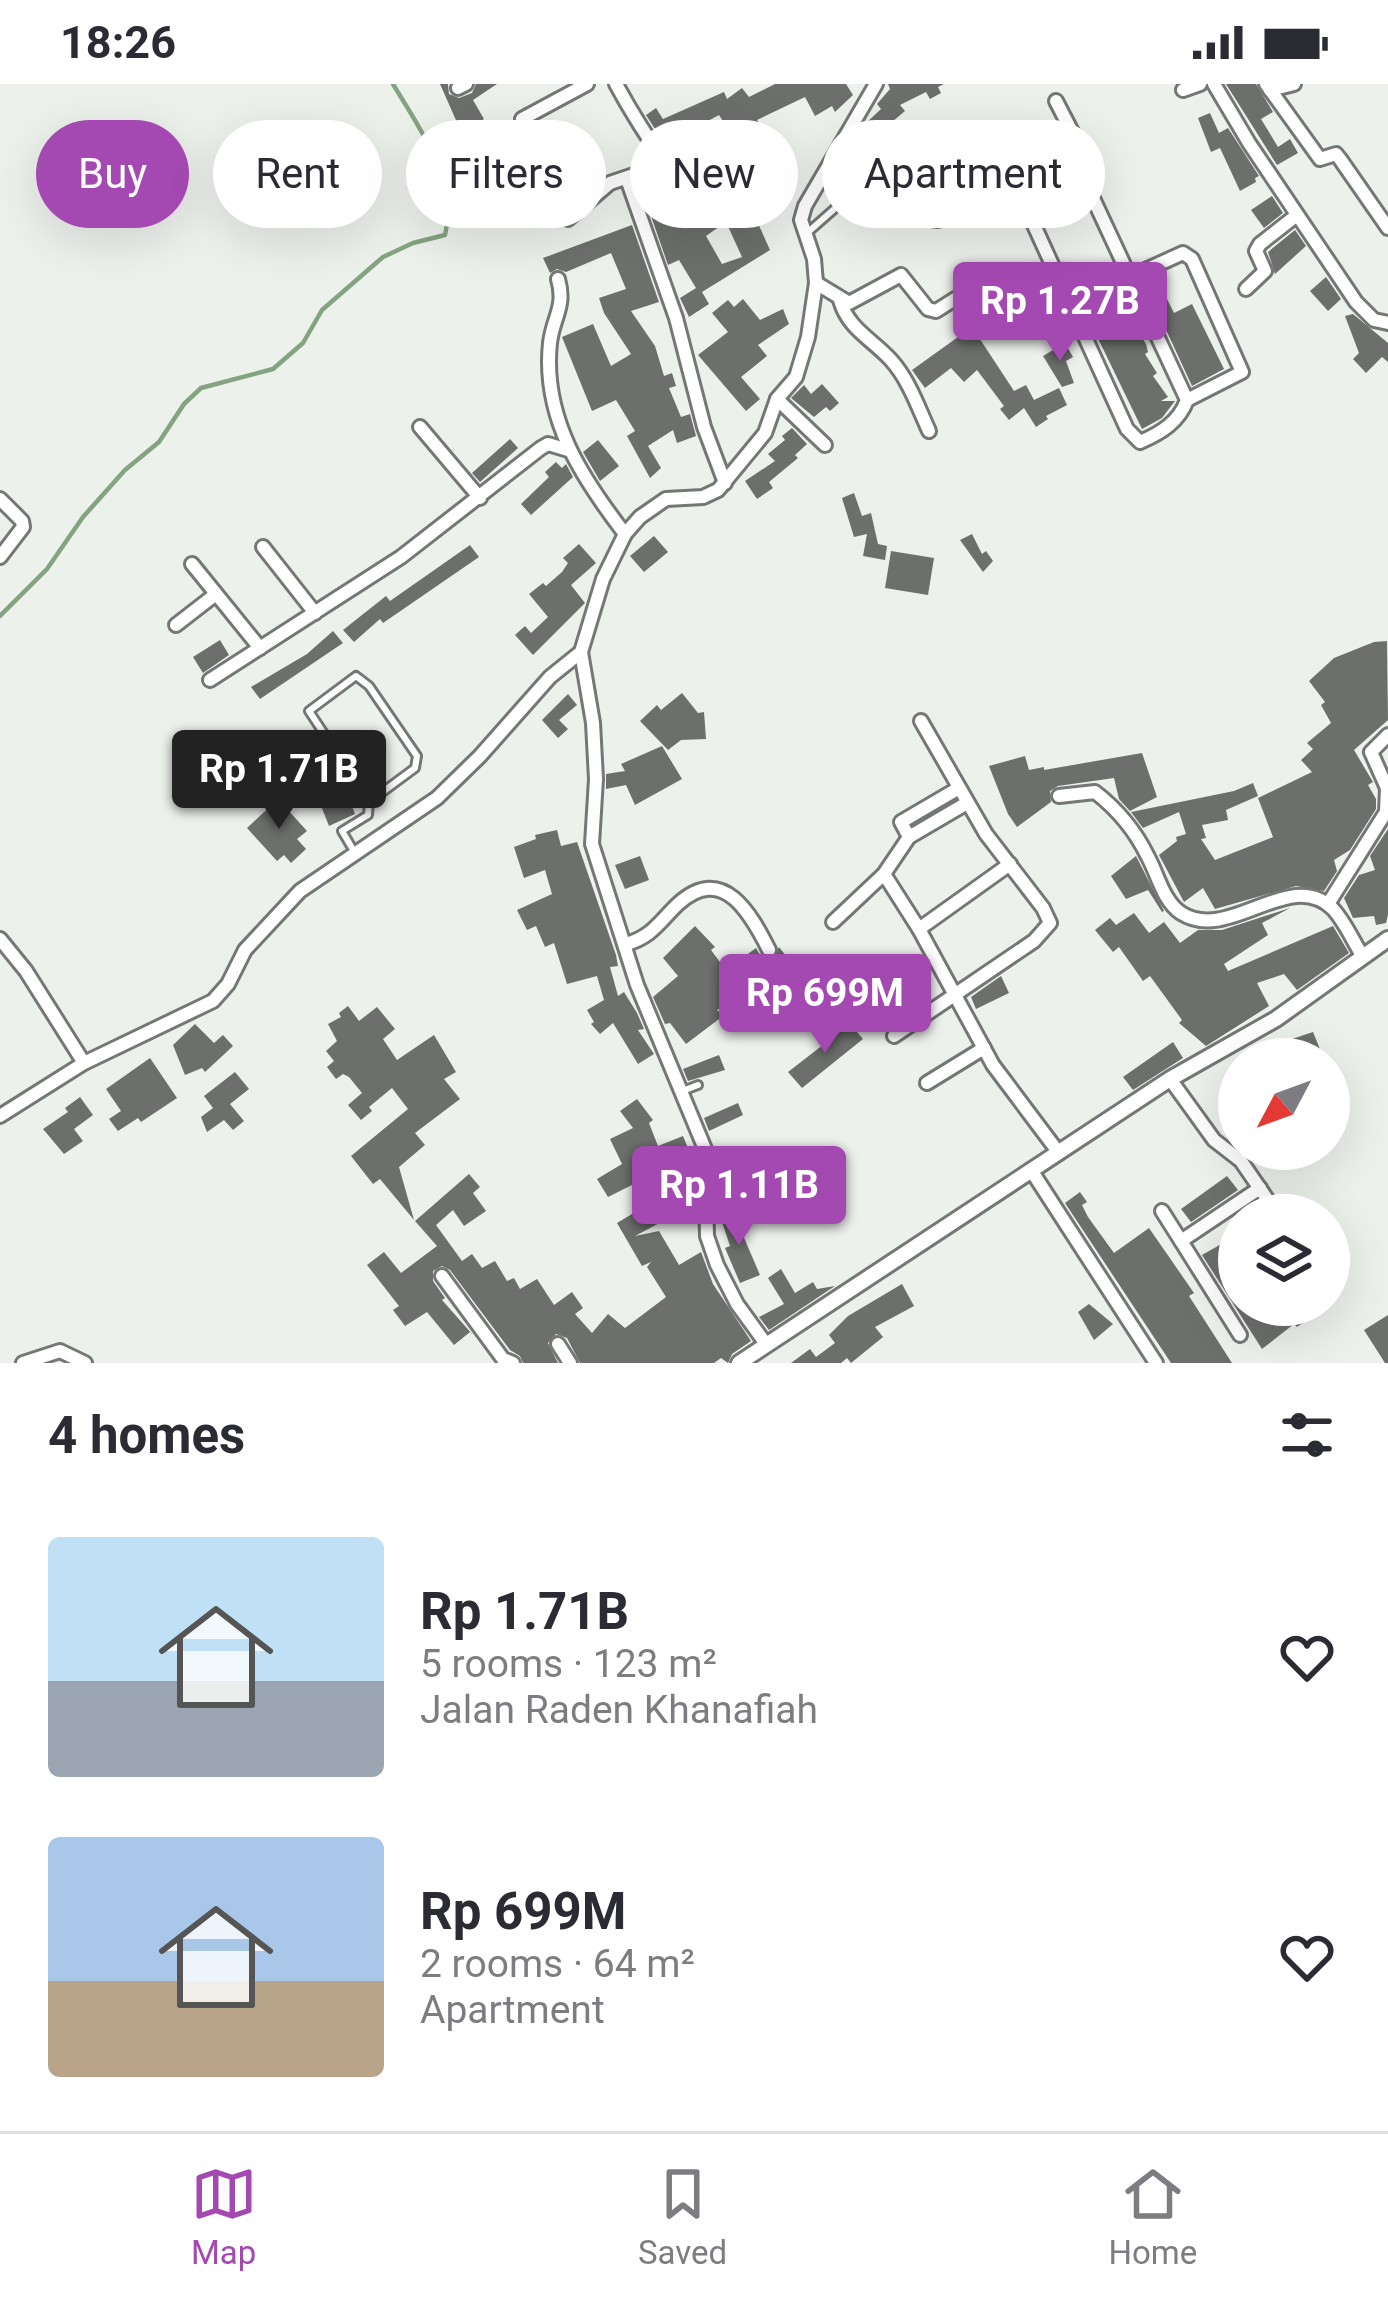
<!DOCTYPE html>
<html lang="en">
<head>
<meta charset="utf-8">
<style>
  body { margin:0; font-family:Roboto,sans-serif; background:#f2f2f3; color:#2b2b33; height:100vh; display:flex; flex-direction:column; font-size:45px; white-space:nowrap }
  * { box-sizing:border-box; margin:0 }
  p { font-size:39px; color:#7c7c81 }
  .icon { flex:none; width:66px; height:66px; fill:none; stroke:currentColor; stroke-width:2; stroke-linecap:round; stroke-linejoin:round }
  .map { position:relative; height:1279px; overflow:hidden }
  .details { display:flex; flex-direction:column; background:#fff; flex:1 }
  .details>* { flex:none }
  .banner { position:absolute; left:36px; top:36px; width:1317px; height:108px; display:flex; gap:24px }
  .needle { width:78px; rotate:229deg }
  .tools { position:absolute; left:1218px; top:954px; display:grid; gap:24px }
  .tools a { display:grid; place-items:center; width:132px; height:132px; border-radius:50%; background:#fff; box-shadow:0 12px 48px #0002; font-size:60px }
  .price { position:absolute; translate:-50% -102px; padding:0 27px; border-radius:12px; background:#a448b2; color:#fff; font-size:39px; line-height:78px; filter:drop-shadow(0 3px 6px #0008) }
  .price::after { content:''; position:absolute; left:50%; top:72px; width:36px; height:27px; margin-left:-18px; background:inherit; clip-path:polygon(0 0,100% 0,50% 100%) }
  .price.selected { background:#222; color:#fff }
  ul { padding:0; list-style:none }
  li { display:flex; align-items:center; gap:36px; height:300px; padding:0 48px }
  li span { display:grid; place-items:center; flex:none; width:336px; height:240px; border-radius:12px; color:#555 }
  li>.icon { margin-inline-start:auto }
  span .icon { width:144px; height:144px; fill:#fffc; stroke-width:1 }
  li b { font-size:51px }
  h2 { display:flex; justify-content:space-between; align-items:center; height:144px; padding:0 48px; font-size:51px }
  .chip { padding:0 42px; border-radius:54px; background:#fff; box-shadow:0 12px 48px #0002; font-size:42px; line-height:108px }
  .chip.selected { background:#a448b2; color:#fff }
  .status { display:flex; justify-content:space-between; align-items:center; height:84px; padding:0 60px; background:#fff; direction:ltr }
  .status svg { height:33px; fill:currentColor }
  .tabs { display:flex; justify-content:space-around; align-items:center; height:168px; border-top:3px solid #e1e1e2; background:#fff; font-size:33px; color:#7c7c81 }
  .tabs a { display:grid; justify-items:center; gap:6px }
  .tabs .selected { color:#a448b2 }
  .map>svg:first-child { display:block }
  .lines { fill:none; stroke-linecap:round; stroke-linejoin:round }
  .stream { stroke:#84a380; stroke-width:4.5 }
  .building { fill:#6c6f6b; fill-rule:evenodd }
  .service-casing { stroke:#747874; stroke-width:12 }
  .minor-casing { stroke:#747874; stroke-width:18 }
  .tertiary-casing { stroke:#747874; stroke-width:20 }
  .service { stroke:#fff; stroke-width:6 }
  .minor { stroke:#fff; stroke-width:12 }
  .tertiary { stroke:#fff; stroke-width:14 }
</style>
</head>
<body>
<div class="status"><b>18:26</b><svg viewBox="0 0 49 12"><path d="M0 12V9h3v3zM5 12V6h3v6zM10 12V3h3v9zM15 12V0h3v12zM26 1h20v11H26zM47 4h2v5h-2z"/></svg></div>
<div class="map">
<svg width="1388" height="1279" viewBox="0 0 1388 1279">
  <rect width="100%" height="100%" fill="#edf1ec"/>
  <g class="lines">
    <path class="stream" d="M0,532L47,485L83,433L125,386L159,358L184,320L201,304L273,285L303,259L322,226L383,173L413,159L445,151C459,97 419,44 393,0"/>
  </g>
  <g class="building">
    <path d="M440,0H448L449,10L459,14L472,9L476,0H497L473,16L484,35L474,41L471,36L459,43Z"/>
    <path d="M775,0H846L853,11L835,28L832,22L815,32L805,13L757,36L767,53L754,61L759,69L735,84L740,90L735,94L752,114L743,122L751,140L757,137L770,166L702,208L709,220L689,233L680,214L696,204L679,176L668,181L640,100L661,93L682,135H692L697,123L679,82L646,31L656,24L663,35L724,8L727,15L742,4L749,13ZM719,31L736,58L711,78L695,44ZM726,138L742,173L722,180L706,152Z"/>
    <path d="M888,0H944L938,3L941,9L930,15L926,8L900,21L905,27L886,43L904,65L888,77L900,95L895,98L856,55L865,40L881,25L877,20L890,5Z"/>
    <path d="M1226,0H1256L1273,28L1261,35L1278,63L1290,55L1298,69L1277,81Z"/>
    <path d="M1210,29L1219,49L1228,44L1259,92L1255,94L1256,98L1240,107L1220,64L1211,68L1198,34Z"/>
    <path d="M1272,112L1283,129L1264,144L1251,126Z"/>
    <path d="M632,141L659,218L631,227L655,262L664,292L672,289L676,302L669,304L681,333L690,330L696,352L677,359L673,346L648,362L661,384L650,394L627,352L635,347L616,316L592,327L562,253L593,240L611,282L631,270L604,229L599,214L626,205L611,169L566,188L557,185L550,189L543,174Z"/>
    <path d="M1295,146L1306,162L1275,190L1268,168Z"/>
    <path d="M1326,193L1341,215L1328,227L1310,207Z"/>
    <path d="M1161,203L1174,229L1192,220L1224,285L1192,302L1149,209Z"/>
    <path d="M743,215L760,236L783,225L789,240L758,261L767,272L741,293L760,315L746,327L698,271L728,248L712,229L728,216L734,223Z"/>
    <path d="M1116,222L1119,232L1126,229L1146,260L1148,268L1145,270L1157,289L1153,292L1168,313L1161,317H1175L1162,334L1142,345L1090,238Z"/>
    <path d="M1353,230L1388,259V278L1382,273L1366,289L1353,275L1359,269L1345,232Z"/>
    <path d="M972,243L1014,307L1026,301L1034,316L1059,304L1067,321L1046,332L1048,335L1036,343L1024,324L1009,336L1000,325L1004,322L977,286L964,298L951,284L925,304L912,286Z"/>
    <path d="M1065,259L1073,273L1066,277L1074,299L1062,303L1043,272Z"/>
    <path d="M822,300L839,319L830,327L826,323L814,333L791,314L804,301L811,310Z"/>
    <path d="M792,344L807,360L795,371L798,374L769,398L773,404L757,415L745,397L775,377L768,370L785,356L782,352Z"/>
    <path d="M510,355L518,364L480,398L472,389Z"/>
    <path d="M598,356L619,382L600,397L583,368Z"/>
    <path d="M556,378L562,384L566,380L573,393L531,431L521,420L549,393L545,388Z"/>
    <path d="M854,409L862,432L871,429L878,460L887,462L885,476L863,472L867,450L854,453L842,414Z"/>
    <path d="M972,450L982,470L986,467L993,477L983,488L960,456Z"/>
    <path d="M654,452L668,468L644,488L630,472Z"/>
    <path d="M579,460L596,479L571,501L585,519L533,571L515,551L525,542L531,549L548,533L529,510L543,499L546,502L562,488L568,479L563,474Z"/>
    <path d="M470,461L479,473L383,539L380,535L354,558L343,546L386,512L390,517Z"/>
    <path d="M891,467L934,474L928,511L885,504Z"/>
    <path d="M333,547L343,559L260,615L251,603L307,570Z"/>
    <path d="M220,556L229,571L203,589L193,573Z"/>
    <path d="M1387,557L1388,636L1354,666L1373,698L1368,701L1376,715V725L1350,766L1334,776L1337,787L1324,807L1296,802L1215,825L1203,804L1184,818L1159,771L1177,757L1176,753L1186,750L1179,728L1143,744L1131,728L1234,707L1253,699L1258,712L1226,726L1228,736L1202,741L1206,754L1201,755L1215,776L1273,753L1258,714L1312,688L1301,676L1313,665L1307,659L1331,639L1321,621L1325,618L1309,597L1334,574L1374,558Z"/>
    <path d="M682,609L698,629L704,628L706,655L681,656L668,666L640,637L657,621L661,626Z"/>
    <path d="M568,610L577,621L559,636L568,645L558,654L542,636Z"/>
    <path d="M662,662L682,695L635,721L626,701L606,705V690L625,687L621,680Z"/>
    <path d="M1142,669L1157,713L1130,727L1119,715L1114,694L1058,702L1050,707L1051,718L1017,743L1008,730L989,682L1025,672L1029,686L1044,683V686Z"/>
    <path d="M341,694L355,730L329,742L314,704Z"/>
    <path d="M278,715L307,747L297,755L306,765L291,779L284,771L277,777L247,744Z"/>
    <path d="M1388,745V831L1386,839L1376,841L1374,832L1353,834L1344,814L1359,791L1375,786L1370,772Z"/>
    <path d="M557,746L561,762L577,758L616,871L618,882L610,883L618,912L624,908L637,929L644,945L638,946L654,970L638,980L613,939L600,950L591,940L594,938L587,926L604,916L597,892L567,900L554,859L545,863L536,842L527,846L517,826L552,810L545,786L524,794L514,763L536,755L535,751Z"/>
    <path d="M640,772L649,796L625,805L615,781Z"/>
    <path d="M1136,772L1164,827L1162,828L1148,806L1126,815L1111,792Z"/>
    <path d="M1290,824L1262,839L1268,851L1224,880L1228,887L1333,842L1349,869L1297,906L1284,890L1257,899L1269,922L1206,962L1179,939L1182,936L1150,892L1143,897L1119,863L1113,868L1095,846L1110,834L1116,841L1134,829L1149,849L1164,838L1180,859L1198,846H1222Z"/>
    <path d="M695,842L715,863L711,866L726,886L756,864L762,874L773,876L779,863L806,897L772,923L755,899L717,926L723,932L686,960L670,939L665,940L653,913L678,892L663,874Z"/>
    <path d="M1001,892L1009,909L976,925L971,913Z"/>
    <path d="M835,893L851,913L858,907L870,920L852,937L823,903Z"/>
    <path d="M348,922L359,937L377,923L395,945L383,955L397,976L434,951L456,988L444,995L460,1015L415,1049L425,1061L399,1083L414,1136L380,1095L373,1100L351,1072L408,1025L392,1004L369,1023L372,1027L361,1036L348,1021L362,1009L349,993L343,990L336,995L327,983L334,977L326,967L337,957L328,940L341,933L339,929Z"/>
    <path d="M195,940L214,959L223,951L233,962L205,988L202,984L185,991L173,961Z"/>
    <path d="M850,940L863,955L802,1004L788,988Z"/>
    <path d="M1313,948L1324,975H1248L1268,963Z"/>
    <path d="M1173,958L1183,974L1133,1006L1123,993Z"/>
    <path d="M719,971L725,986L688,997L683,985Z"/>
    <path d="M150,974L177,1014L141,1038L138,1034L118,1047L109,1035L121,1027L106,1005Z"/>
    <path d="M235,988L249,1005L230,1020L244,1037L233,1046L224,1036L207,1048L201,1033L213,1024L204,1012Z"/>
    <path d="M80,1013L93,1031L74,1045L83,1057L64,1070L43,1045L68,1028L65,1024Z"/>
    <path d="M637,1015L653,1036L649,1039L658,1062L683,1052L690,1069L696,1115L683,1120L686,1125L635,1152L659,1147L679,1181L701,1168L713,1200L751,1257L732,1270L728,1279L721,1274L714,1279H580L567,1254L556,1250L548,1259L558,1279H523L520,1272L510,1266L450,1186L442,1182L433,1187V1197L445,1214L442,1216L473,1251L470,1248L454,1261L427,1228L405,1242L393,1226L399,1222L367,1181L384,1168L401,1189L437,1162L415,1137L469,1090L480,1103L473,1109L486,1127L464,1142L453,1126L436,1141L462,1177L472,1170L482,1184L495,1177L507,1197L514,1194L520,1205L537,1195L554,1221L572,1208L583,1224L575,1230L592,1249L608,1230L625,1244L666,1213L647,1183L651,1178L642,1182L617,1139L657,1115L646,1094L608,1113L597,1095L622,1080L610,1055L633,1044L620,1027Z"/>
    <path d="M738,1019L743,1031L709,1047L704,1034Z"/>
    <path d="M1227,1092L1238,1106L1191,1138L1181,1125Z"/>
    <path d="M1080,1108L1087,1118L1082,1121L1088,1133L1114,1169L1149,1144L1194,1209L1189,1212L1232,1279H1171L1065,1119Z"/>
    <path d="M743,1128L749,1146L742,1149L760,1191L740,1199L725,1164L730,1162L721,1135Z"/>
    <path d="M1239,1150V1221H1257L1260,1226L1268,1221L1272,1227L1281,1221H1307L1314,1231L1297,1243L1294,1240L1262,1265L1202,1171Z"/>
    <path d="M781,1185L795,1209L813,1198L817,1205L835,1202L769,1246L759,1233L784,1220L768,1194Z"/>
    <path d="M902,1200L914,1222L875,1243L883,1253L851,1279L847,1274L841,1279H791L810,1265L816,1273L835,1259L829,1251L848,1232Z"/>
    <path d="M1089,1220L1113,1240L1094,1256L1078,1228Z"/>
    <path d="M1388,1231V1279H1385L1364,1246Z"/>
  </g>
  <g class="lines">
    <defs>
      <g id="service">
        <path d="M807,149L857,105L885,104"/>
        <path d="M355,769L342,747L368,731L369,718L309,627L356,592L369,602L417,672L415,684L369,718"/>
        <path d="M685,1006L698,1001"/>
      </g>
      <g id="minor">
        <path d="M616,0C631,28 649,56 667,82C676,94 680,112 687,126"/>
        <path d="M1214,0L1249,59L1356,218L1374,236L1388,239"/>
        <path d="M1266,0L1320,75L1336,70L1340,75L1388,144"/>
        <path d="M458,4L466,0"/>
        <path d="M1183,6L1200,0"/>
        <path d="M1270,6L1294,0"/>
        <path d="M1056,17L1086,75L1084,95"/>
        <path d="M522,35L587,0"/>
        <path d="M845,58C866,82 905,133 938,136L1022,95"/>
        <path d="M627,95L676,234L704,343L725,399"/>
        <path d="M892,108L929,115L1002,76L1013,78L1030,115L1028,128L1127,345L1140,358C1161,349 1179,338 1187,316L1084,95L1030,115"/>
        <path d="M568,135L610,99L666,80"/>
        <path d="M1130,193L1183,169L1192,175L1242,288L1187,316"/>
        <path d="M558,195C566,223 553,233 550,259C542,334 582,394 625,450"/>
        <path d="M816,199L849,219L901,191L928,225L936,227L955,215"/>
        <path d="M1246,205L1265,187L1256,167L1260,160L1297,131"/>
        <path d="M840,216C848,245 872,255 891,276C909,296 918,323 929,347"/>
        <path d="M777,315L825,361"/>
        <path d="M420,343L480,414"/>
        <path d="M0,415L22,437L23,443L0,473"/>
        <path d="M263,463L315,529"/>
        <path d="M192,480L260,564"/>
        <path d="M176,541L216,510"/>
        <path d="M581,568L593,639L596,695L592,760L637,901L705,1065L707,1152L717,1181L737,1220L766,1260"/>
        <path d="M210,596L401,473L541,364L548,360L568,366"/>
        <path d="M1059,712L1095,708C1117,725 1136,748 1148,773C1158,791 1163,817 1181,829C1229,860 1290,782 1333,825C1345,838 1353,857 1363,873"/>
        <path d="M909,753L901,738L959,704"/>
        <path d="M884,790L919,845L993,981L1059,1069"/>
        <path d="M1328,820L1386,728L1387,704L1371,668L1388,651"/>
        <path d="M833,838L884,790L909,753L967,719"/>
        <path d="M919,845L1010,780"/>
        <path d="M0,855L26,887L84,979"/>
        <path d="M626,860C652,853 660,837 678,820C723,779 751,830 769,866"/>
        <path d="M894,952L1034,857L1050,839L1043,824L986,750L921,637"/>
        <path d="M1170,995L1214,1056L1241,1077L1278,1131"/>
        <path d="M927,999L984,964"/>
        <path d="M0,1032L84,979L213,917L228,900L245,866L300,807L437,714L480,672L550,593L581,568L603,495L625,450L640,433L666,415L703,413L718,406L765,349L777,315L796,293L808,253L816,199L814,175L801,136L805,122L876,0"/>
        <path d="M1031,1086L1156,1279"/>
        <path d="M1162,1127L1181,1157"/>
        <path d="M442,1192L503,1275L513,1279"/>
        <path d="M1240,1251L1181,1157L1260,1104"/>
        <path d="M558,1260L570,1279"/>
        <path d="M23,1279L60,1267L85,1279"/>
      </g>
      <path id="tertiary" d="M739,1279L1170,995L1276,935L1388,855"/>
    </defs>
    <use href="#service" class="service-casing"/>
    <use href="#minor" class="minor-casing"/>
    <use href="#tertiary" class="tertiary-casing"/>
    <use href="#service" class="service"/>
    <use href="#minor" class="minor"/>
    <use href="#tertiary" class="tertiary"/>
  </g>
</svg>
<div class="tools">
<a><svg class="needle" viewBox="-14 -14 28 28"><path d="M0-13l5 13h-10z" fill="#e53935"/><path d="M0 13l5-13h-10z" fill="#7c7c81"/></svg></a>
<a><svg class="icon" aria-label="layers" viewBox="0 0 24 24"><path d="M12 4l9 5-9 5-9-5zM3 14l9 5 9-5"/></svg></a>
</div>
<b class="price" style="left:1060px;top:280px">Rp 1.27B</b>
<b class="price selected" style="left:279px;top:748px">Rp 1.71B</b>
<b class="price" style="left:825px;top:972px">Rp 699M</b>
<b class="price" style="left:739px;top:1164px">Rp 1.11B</b>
<div class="banner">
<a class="chip selected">Buy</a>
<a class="chip">Rent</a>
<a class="chip">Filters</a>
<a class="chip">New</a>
<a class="chip">Apartment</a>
</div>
</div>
<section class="details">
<h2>4 homes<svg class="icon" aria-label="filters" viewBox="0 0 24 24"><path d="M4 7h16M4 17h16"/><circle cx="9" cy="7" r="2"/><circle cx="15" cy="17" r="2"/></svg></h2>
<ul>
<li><span style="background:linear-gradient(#bfe0f5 60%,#9aa5b1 0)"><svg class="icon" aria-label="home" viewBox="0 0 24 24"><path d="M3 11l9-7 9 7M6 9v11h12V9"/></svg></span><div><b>Rp 1.71B</b><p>5 rooms · 123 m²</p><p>Jalan Raden Khanafiah</p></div><svg class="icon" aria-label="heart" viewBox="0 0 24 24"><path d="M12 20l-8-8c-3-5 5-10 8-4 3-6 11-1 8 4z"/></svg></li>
<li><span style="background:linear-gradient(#a9c7e8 60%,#b9a48a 0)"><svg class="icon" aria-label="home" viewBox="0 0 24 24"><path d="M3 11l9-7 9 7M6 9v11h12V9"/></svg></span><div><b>Rp 699M</b><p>2 rooms · 64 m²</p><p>Apartment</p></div><svg class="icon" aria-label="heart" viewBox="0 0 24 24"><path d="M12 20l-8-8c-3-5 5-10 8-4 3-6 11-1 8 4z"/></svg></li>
</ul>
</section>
<nav class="tabs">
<a class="selected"><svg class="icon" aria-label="map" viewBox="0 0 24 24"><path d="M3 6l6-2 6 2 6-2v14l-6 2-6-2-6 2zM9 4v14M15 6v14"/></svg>Map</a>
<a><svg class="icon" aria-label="saved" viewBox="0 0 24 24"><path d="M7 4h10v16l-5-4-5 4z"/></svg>Saved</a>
<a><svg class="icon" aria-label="home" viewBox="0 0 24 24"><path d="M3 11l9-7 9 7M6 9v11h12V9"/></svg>Home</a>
</nav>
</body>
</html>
